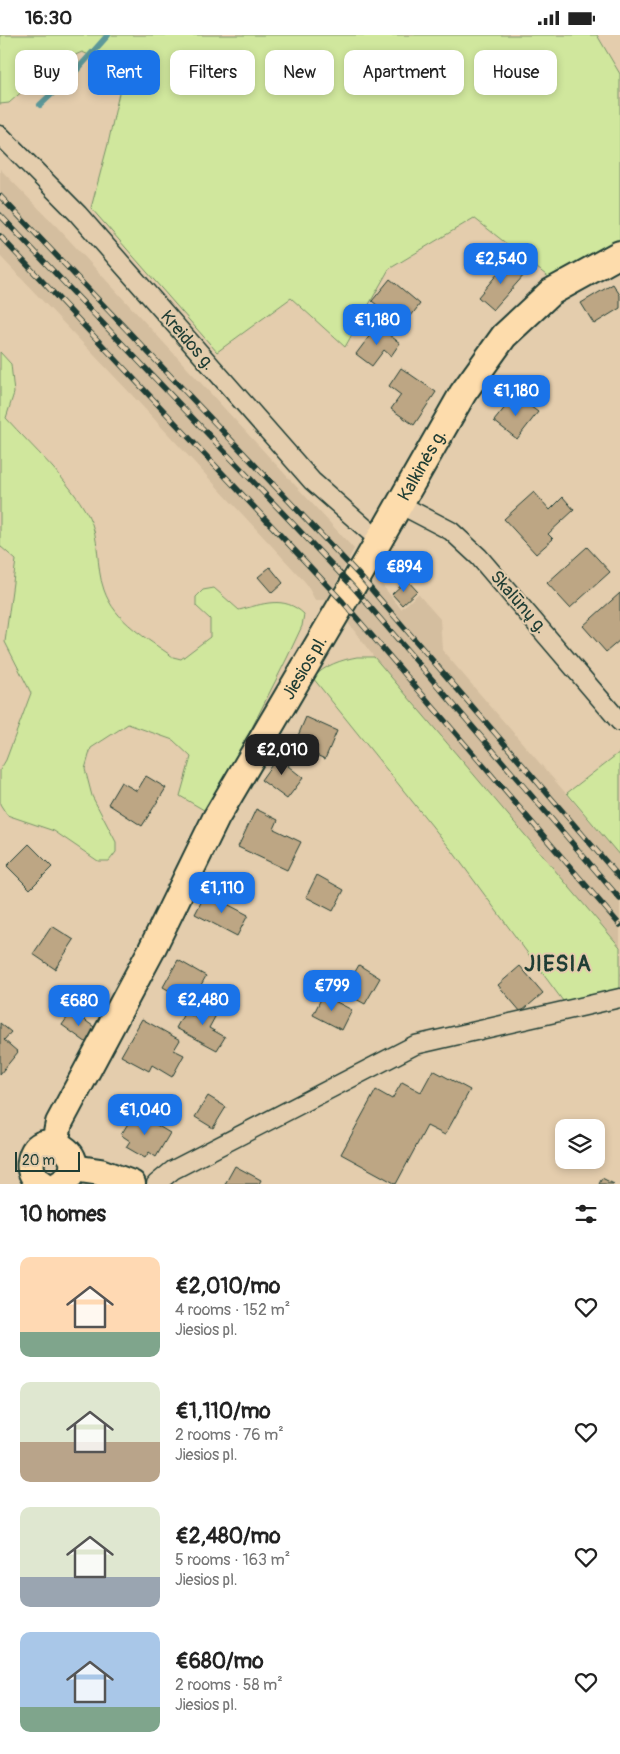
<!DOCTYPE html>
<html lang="en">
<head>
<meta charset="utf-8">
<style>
  body { margin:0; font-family:Pangolin,sans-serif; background:#f6f6f6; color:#222; height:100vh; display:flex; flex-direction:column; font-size:19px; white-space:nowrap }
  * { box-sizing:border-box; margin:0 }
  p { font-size:16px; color:#767676 }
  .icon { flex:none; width:28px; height:28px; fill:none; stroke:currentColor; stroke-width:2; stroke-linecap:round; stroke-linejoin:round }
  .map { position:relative; height:1149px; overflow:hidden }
  .details { display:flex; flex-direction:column; background:#fff; flex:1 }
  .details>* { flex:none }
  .hud { position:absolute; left:15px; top:15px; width:590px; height:45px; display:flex; gap:10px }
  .controls { position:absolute; left:555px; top:1084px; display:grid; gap:10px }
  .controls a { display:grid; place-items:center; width:50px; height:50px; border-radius:10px; background:#fff; box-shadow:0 2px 8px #0003; font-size:25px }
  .scale { position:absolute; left:15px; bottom:12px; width:65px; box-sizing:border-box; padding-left:5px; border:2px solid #1f3d34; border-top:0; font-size:14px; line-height:18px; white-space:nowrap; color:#1f3d34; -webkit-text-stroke:4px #e4cdad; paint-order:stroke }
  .price { position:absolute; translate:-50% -42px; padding:0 11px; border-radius:10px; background:#1a73e8; color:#fff; font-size:16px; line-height:32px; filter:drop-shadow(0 1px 2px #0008) }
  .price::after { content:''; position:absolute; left:50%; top:30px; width:15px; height:11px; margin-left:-8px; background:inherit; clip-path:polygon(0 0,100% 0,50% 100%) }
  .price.current { background:#222; color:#fff }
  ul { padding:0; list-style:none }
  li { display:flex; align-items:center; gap:15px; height:125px; padding:0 20px }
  li span { display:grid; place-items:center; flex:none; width:140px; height:100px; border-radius:10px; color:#555 }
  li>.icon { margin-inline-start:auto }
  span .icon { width:60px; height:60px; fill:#fffc; stroke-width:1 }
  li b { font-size:21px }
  h2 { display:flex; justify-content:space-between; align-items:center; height:60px; padding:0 20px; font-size:21px }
  .chip { padding:0 18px; border-radius:10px; background:#fff; box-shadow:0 2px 8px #0003; font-size:18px; line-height:45px }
  .chip.current { background:#1a73e8; color:#fff }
  .status { display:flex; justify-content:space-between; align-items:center; height:35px; padding:0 25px; background:#fff; direction:ltr }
  .status svg { height:14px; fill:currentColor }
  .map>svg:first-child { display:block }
  .built { fill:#d4be9f }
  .green { fill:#d0e79d; stroke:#789268 }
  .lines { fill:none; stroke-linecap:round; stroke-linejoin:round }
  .stream { stroke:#5d999a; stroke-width:6 }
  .building { fill:#bda684; stroke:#1f3d34 }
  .minor-casing { stroke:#1f3d34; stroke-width:21 }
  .primary-casing { stroke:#1f3d34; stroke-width:30 }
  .minor { stroke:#e4cdad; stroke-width:18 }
  .primary { stroke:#fddcac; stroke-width:26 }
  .rail-casing { stroke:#1f3d34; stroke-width:5.5 }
  .rail { stroke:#e4cdad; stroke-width:4; stroke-dasharray:11; stroke-linecap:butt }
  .labels { text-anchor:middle; stroke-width:4; stroke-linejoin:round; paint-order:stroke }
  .street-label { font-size:18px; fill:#1f3d34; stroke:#e4cdad }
  .district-label { font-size:22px; font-weight:bold; letter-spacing:1px; fill:#1f3d34; stroke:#e4cdad }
</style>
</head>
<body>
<div class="status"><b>16:30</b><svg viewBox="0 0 49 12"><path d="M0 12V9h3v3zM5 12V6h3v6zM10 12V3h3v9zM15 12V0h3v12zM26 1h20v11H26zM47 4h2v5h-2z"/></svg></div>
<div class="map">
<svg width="620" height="1149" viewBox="0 0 620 1149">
  <rect width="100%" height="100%" fill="#e4cdad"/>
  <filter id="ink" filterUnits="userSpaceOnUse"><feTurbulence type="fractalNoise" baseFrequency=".02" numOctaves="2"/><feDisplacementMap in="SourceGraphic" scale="10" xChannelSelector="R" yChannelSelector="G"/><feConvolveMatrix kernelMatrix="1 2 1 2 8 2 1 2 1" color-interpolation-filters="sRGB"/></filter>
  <g filter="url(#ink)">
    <g class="built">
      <path d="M0,134L58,193L354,514L327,565H315L306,548L131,359L0,221Z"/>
      <path d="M376,542L401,574L418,559L440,584L442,615L620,821V912L374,622L346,585Z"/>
    </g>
    <g class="green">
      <path d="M0,0H597L620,39V207L551,244L474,183L389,234L345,312L291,263L217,317L91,173L108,109L119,58L101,25L82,17L51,31L9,68L0,69Z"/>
      <path d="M0,317L11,329L14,358L6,383C34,414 68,444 88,480C101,504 95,530 104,555C115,587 147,603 173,622L181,624L210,602V584L196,571V562L203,555L214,553L239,575C263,569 284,560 304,579L302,591L287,623L209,778L180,761L191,722L173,705L128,689L91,713L85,734L92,761L116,807V817L109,826H98L54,796L7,780L0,769V735L6,725L31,658L5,607L16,525L0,511Z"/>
      <path d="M357,622H374L620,912V957L581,968L563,966L453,817L313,643C325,630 341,625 357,622Z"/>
      <path d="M620,717V821L567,758Z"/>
    </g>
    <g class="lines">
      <path class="stream" d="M40,70L76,36L108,0"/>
    </g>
    <g class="building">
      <path d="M509,225L525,239L493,275L478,262Z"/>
      <path d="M390,244L420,269L411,281L401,273L393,283L372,266Z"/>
      <path d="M613,249L620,260V273L594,289L581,268Z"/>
      <path d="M377,291L400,308L391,321L384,315L372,331L356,319Z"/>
      <path d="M401,333L436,357L414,390L391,374L401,360L389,351Z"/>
      <path d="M515,360L538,377L517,404L494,386Z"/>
      <path d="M534,457L550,475L563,462L574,475L548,499L553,504L536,519L504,484Z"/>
      <path d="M587,512L610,537L570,573L547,548Z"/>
      <path d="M270,532L283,548L272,558L258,542Z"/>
      <path d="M407,545L417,556L402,570L392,559Z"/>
      <path d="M620,558V605L606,617L583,591Z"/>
      <path d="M306,682L337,696L325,724L294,710Z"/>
      <path d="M281,717L293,725L288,731L303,743L287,764L261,745Z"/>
      <path d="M146,741L166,753L142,791L108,769L121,747L137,756Z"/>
      <path d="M256,774L278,785L274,794L301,807L287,835L238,812Z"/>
      <path d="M29,809L52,832L30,854L7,831Z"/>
      <path d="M317,840L344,855L333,876L306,862Z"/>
      <path d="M206,858L248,880L237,901L195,879Z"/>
      <path d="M52,891L74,905L55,934L33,919Z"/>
      <path d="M178,925L206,941L191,968L163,952Z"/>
      <path d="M359,930L380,943L365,969L343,957Z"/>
      <path d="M520,931L543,958L521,977L498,950Z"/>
      <path d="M323,960L352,975L342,995L313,980Z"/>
      <path d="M213,964L222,969L209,993L225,1002L217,1015L176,993L185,977L201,985Z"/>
      <path d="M72,976L97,994L87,1008L62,990Z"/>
      <path d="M142,984L180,1005L174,1015L184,1020L172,1042L152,1030L149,1036L121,1021Z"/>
      <path d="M0,988L11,997L4,1005L18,1017L0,1039Z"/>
      <path d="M433,1035L470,1055L445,1100L427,1091L396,1149L341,1119L376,1055L392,1064L402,1047L421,1057Z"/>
      <path d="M208,1061L226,1072L213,1093L195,1082Z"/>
      <path d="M135,1077L170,1098L156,1122L149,1117L145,1123L126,1112L130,1106L121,1100Z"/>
      <path d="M235,1131L261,1145L259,1149H225Z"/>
      <path d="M602,1143L614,1149H599Z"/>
    </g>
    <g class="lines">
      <defs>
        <g id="minor">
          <path d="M0,100L78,179L312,446L379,505"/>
          <path d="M399,469L451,496L479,522L620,687"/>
          <path d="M156,1149L173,1135L415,1010L620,963"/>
        </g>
        <g id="primary">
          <path id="s1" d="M55,1108L59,1088L151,916L216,783L366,528L463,358L504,301L551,257L620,219"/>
          <path d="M73,1133L100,1137L132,1149"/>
          <path d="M43,1149C34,1144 29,1136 31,1126C37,1085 101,1125 60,1149"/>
        </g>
      </defs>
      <use href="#minor" class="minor-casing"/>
      <use href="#primary" class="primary-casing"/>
      <use href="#minor" class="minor"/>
      <use href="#primary" class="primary"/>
      <defs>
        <g id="rail">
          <path d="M0,161L359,540L620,843"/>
          <path d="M0,180L353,552L620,864"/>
          <path d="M0,201L343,567L620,890"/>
        </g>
      </defs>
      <use href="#rail" class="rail-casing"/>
      <use href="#rail" class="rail"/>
    </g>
  </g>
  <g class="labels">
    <g class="street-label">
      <text transform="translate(188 305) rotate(49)" y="6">Kreidos g.</text>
      <text dy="6" stroke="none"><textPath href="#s1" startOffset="772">Kalkinės g.</textPath></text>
      <text transform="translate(519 567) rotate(49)" y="6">Skalūnų g.</text>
      <text dy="6" stroke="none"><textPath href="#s1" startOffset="538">Jiesios pl.</textPath></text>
    </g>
    <g class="district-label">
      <text x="558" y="936">JIESIA</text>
    </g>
  </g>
</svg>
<div class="controls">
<a><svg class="icon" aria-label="layers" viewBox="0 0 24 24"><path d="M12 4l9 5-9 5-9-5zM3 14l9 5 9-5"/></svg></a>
</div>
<div class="scale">20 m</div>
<b class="price" style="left:501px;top:250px">€2,540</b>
<b class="price" style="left:377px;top:311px">€1,180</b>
<b class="price" style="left:516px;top:382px">€1,180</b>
<b class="price" style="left:404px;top:558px">€894</b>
<b class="price current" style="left:282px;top:741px">€2,010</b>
<b class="price" style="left:222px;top:879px">€1,110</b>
<b class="price" style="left:332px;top:977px">€799</b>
<b class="price" style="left:203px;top:991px">€2,480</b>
<b class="price" style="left:79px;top:992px">€680</b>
<b class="price" style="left:145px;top:1101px">€1,040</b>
<div class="hud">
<a class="chip">Buy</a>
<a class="chip current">Rent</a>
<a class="chip">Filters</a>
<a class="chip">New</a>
<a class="chip">Apartment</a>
<a class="chip">House</a>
</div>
</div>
<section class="details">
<h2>10 homes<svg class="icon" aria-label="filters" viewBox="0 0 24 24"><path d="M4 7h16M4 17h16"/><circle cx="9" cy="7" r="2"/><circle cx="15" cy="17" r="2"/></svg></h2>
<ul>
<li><span style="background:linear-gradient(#ffd9b3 75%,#7fa58c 0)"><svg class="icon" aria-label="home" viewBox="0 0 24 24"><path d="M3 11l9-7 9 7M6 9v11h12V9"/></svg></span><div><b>€2,010/mo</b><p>4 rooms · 152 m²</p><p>Jiesios pl.</p></div><svg class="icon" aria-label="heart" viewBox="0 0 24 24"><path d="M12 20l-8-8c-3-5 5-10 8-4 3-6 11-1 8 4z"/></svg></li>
<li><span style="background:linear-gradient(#dfe7d0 60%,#b9a48a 0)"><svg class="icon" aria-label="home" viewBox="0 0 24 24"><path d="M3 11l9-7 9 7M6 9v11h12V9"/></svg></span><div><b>€1,110/mo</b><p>2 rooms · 76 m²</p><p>Jiesios pl.</p></div><svg class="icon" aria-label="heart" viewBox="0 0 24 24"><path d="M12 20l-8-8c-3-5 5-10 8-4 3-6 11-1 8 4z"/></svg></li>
<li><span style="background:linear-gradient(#dfe7d0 70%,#9aa5b1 0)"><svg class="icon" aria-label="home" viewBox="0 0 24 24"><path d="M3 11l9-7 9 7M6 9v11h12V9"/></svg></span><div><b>€2,480/mo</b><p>5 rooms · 163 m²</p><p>Jiesios pl.</p></div><svg class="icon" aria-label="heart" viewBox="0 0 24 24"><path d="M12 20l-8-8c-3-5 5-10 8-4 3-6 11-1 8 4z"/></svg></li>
<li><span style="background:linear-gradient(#a9c7e8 75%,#7fa58c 0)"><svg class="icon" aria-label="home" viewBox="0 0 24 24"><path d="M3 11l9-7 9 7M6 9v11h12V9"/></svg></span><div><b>€680/mo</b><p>2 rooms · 58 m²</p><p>Jiesios pl.</p></div><svg class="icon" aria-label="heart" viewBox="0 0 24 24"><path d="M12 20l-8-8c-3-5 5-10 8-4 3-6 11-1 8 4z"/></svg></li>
</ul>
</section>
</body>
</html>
